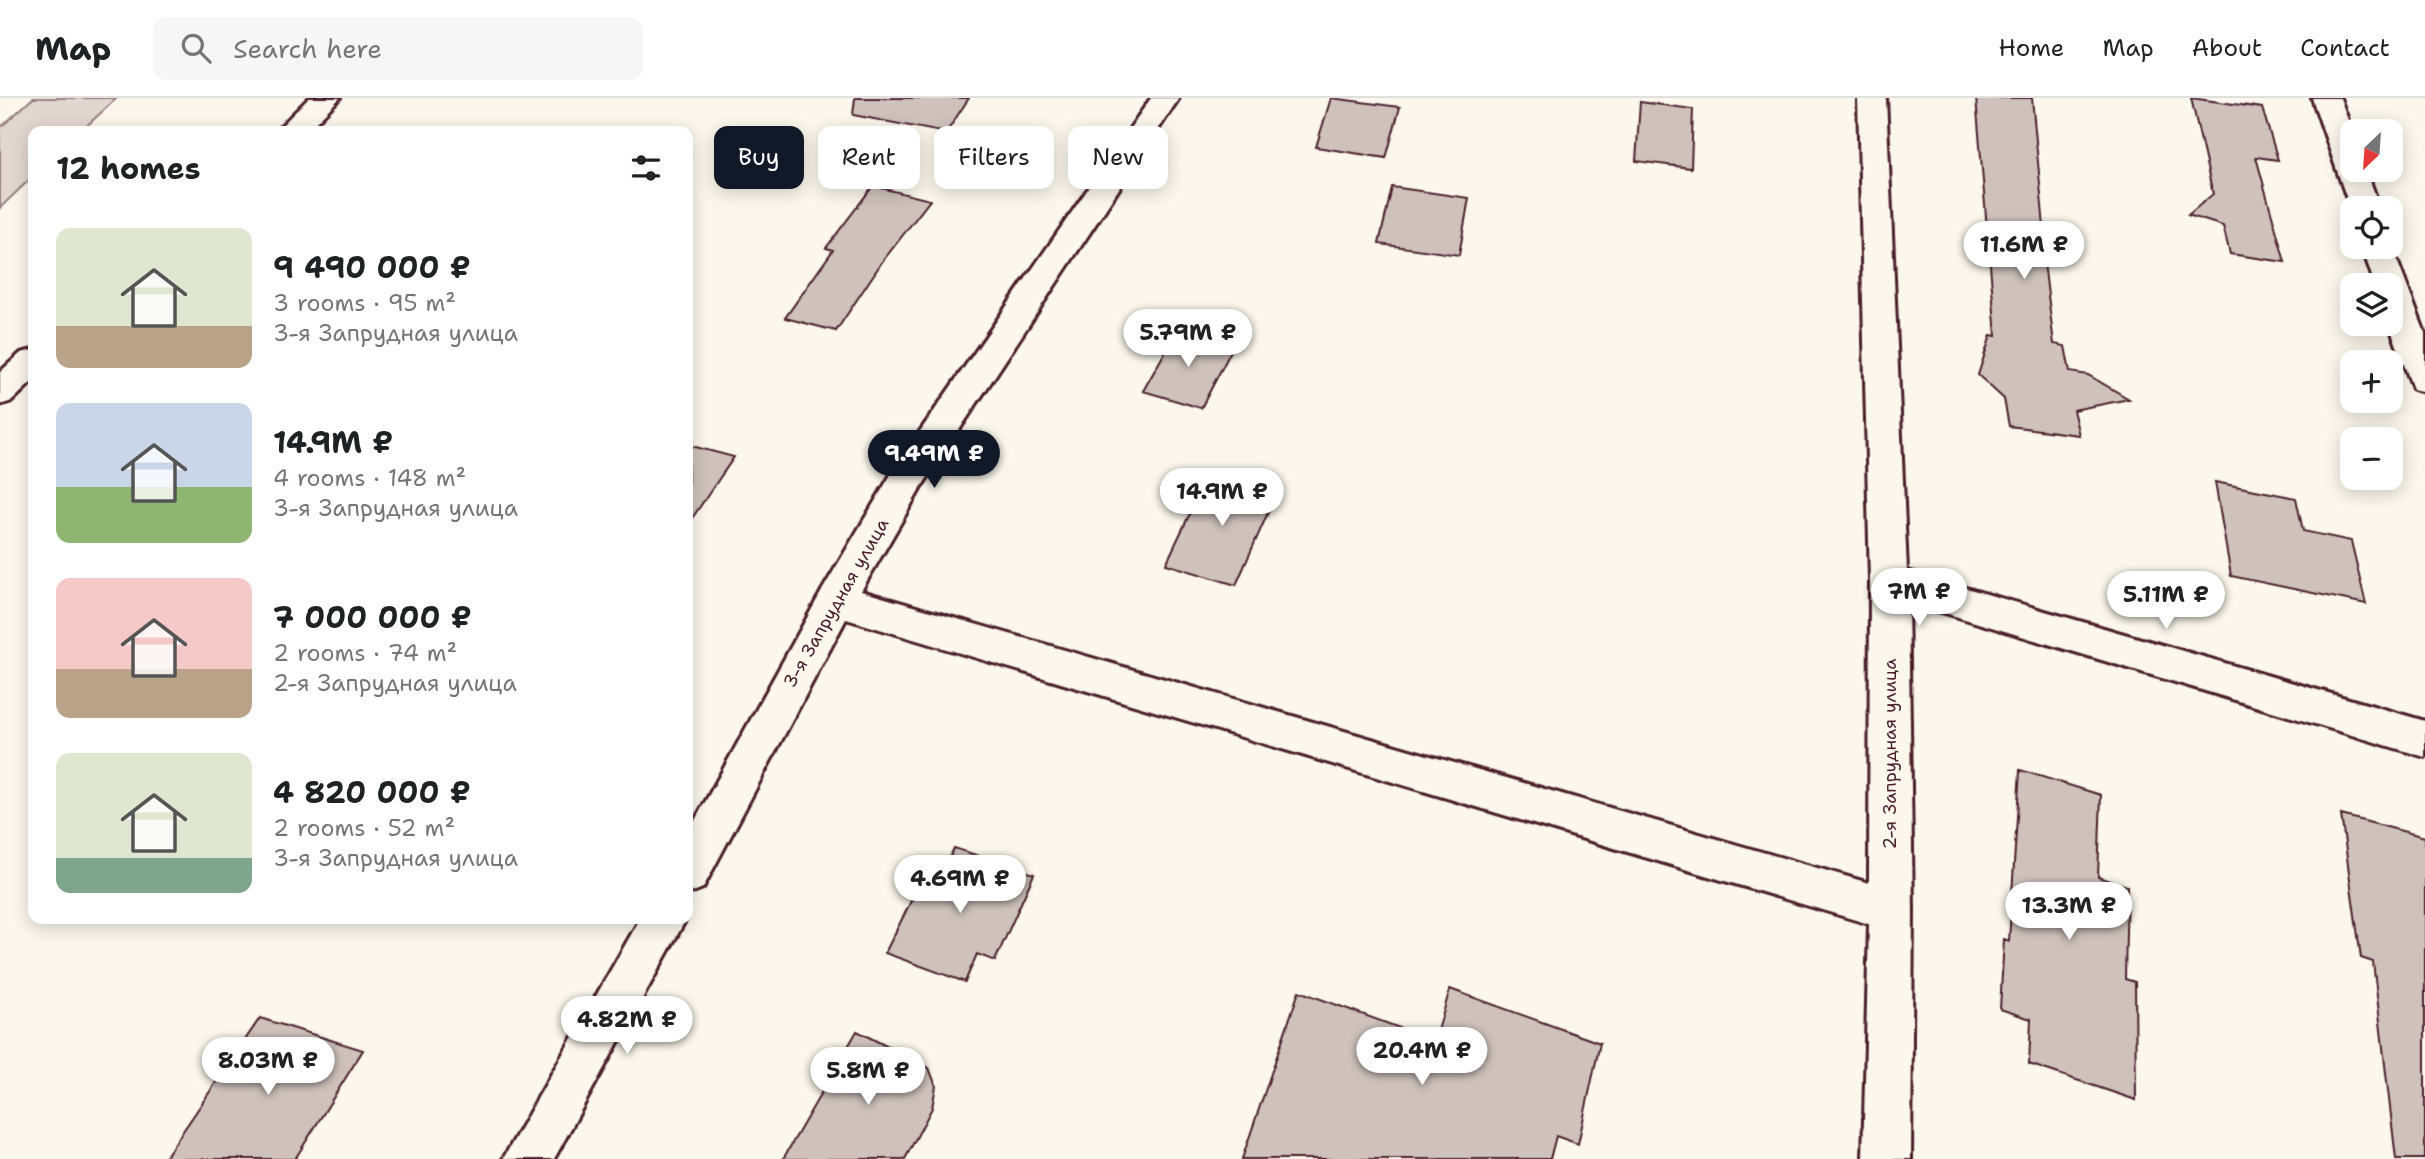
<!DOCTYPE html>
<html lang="en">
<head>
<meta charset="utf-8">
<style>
  body { margin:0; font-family:"Shantell Sans",sans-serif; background:#f6f6f6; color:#202124; height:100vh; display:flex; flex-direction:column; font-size:26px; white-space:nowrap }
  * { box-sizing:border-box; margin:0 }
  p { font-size:23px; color:#757577 }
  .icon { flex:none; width:38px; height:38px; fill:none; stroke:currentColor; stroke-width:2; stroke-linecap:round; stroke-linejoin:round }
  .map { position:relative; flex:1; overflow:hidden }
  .details { position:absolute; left:28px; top:28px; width:665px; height:798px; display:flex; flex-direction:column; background:#fff; border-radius:14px; box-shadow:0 4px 18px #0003 }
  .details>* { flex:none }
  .banner { position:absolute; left:714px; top:28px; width:665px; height:63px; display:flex; gap:14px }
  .needle { width:46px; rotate:205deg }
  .buttons { position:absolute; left:2340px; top:21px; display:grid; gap:14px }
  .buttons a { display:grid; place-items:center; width:63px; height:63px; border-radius:14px; background:#fff; box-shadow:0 4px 18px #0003; font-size:35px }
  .price { position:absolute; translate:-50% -60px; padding:0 16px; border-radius:24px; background:#fff; color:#222; font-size:23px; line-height:46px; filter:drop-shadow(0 2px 4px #0008) }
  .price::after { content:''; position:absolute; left:50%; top:42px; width:21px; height:16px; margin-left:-10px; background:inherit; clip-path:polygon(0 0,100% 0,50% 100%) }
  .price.selected { background:#111827; color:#fff }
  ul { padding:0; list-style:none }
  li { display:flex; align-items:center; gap:21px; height:175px; padding:0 28px }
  li span { display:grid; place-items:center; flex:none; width:196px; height:140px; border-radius:14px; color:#555 }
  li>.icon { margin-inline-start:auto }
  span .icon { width:84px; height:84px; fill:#fffc; stroke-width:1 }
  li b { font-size:30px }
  h2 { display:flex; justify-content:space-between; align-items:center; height:84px; padding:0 28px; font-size:30px }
  .chip { padding:0 24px; border-radius:14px; background:#fff; box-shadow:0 4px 18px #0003; font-size:24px; line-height:63px }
  .chip.selected { background:#111827; color:#fff }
  header { display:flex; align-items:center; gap:42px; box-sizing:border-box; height:98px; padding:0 35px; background:#fff; border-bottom:2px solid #e0e0e0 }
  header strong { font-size:33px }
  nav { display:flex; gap:38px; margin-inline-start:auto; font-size:24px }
  .search { width:490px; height:63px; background:#f6f6f6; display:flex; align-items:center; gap:18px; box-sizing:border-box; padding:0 24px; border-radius:14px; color:#757577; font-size:26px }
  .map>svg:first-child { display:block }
  .green { fill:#e2d7d0; stroke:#967b7e; stroke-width:2 }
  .building { fill:#cfc2bc; stroke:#4a1f2b; stroke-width:2 }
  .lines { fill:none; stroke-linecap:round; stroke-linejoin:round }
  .minor-casing { stroke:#4a1f2b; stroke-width:6 }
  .minor { fill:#fbf7ec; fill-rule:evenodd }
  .labels { text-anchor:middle; stroke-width:5; stroke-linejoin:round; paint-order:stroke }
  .street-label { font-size:18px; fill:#4a1f2b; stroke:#fbf7ec }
</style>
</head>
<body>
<header>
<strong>Map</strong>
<div class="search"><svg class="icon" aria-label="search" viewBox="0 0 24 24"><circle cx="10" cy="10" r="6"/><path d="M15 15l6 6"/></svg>Search here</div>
<nav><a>Home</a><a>Map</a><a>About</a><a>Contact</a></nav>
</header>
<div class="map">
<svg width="2425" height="1061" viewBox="0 0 2425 1061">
  <rect width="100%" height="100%" fill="#fbf7ec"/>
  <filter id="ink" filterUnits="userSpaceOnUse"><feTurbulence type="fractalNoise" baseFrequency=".0143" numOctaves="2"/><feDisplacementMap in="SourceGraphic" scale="14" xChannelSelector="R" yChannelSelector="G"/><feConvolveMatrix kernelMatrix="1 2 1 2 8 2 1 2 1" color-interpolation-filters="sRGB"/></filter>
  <g filter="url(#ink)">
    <path class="green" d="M33,0H117L81,33H33V78L0,110V30Z"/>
    <g class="building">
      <path d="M855,0H969L946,35L853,17Z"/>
      <path d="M1331,0L1400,9L1386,60L1316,49Z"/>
      <path d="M1976,0H2032L2045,140H2041L2054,246L2065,248L2070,274L2088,277L2129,301L2073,312L2079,337L2009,328L2004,301L1978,277L1991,237L1996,238Z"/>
      <path d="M2191,0L2262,10L2278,62L2256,59L2285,164L2230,156L2223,128L2188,117L2213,96Z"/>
      <path d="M1640,4L1693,11L1691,70L1636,63Z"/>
      <path d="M873,88L930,102L882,164L836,233L785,220L833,152L826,150Z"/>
      <path d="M1392,89L1469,100L1459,157L1379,146Z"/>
      <path d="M1177,233L1233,249L1201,310L1143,293Z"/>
      <path d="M688,347L734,359L688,426Z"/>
      <path d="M1210,373L1278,392L1236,487L1166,466Z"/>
      <path d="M2215,384L2296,400L2303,433L2351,443L2366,506L2231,478Z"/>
      <path d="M2020,672L2101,697L2098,779L2127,788L2125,881L2135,884L2136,1002L2029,966L2031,921L2000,911L2004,841L2009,843Z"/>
      <path d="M2341,717L2425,739V1061H2396L2373,864L2361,860Z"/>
      <path d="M954,750L1034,776L995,863L977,856L965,884L885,855L926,773L941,778Z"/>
      <path d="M1450,891L1600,945L1578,1046L1556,1038L1550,1061H1242L1299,893L1435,943Z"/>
      <path d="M260,920L363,952L295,1061H164Z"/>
      <path d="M857,933L929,970L936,988L932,1010L905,1061H783Z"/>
    </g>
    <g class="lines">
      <defs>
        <g id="minor">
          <path d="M309,0H340L307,33H276Z"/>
          <path d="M1151,0H1179L922,388L861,493L1869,785L1870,483L1858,0H1886L1907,473L2425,623V659L1908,504L1913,812L1911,1061H1863L1869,826L846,521L703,790L688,796V735L823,491L896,368Z"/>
          <path d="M2312,0H2340L2352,33V72H2366L2380,110H2352V114L2350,110Z"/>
          <path d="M2390,144L2425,235V294L2413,291L2389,226L2390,187H2375L2362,149H2390Z"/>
          <path d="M33,252V283L12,303L0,307V274L21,255Z"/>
          <path d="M640,821H686L554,1061H503Z"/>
        </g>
      </defs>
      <use href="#minor" class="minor-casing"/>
      <use href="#minor" class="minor"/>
    </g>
  </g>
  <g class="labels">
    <g class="street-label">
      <text transform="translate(836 505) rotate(-60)" y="6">3-я Запрудная улица</text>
      <text transform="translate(1890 656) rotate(-90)" y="6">2-я Запрудная улица</text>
    </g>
  </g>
</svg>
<div class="buttons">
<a><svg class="needle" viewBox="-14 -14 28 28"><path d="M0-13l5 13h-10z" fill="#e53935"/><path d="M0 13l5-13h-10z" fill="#757577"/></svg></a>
<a><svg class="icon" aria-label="locate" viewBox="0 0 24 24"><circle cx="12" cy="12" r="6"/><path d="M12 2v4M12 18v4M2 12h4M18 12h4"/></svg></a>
<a><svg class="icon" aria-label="layers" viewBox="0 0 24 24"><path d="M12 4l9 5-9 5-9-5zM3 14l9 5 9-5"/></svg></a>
<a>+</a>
<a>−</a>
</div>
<b class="price" style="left:2024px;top:183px">11.6M ₽</b>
<b class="price" style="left:1188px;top:271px">5.79M ₽</b>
<b class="price selected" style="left:934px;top:392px">9.49M ₽</b>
<b class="price" style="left:1222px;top:430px">14.9M ₽</b>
<b class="price" style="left:1919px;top:530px">7M ₽</b>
<b class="price" style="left:2166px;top:533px">5.11M ₽</b>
<b class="price" style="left:960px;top:817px">4.69M ₽</b>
<b class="price" style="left:2069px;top:844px">13.3M ₽</b>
<b class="price" style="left:627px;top:958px">4.82M ₽</b>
<b class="price" style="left:1422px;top:989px">20.4M ₽</b>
<b class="price" style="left:268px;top:999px">8.03M ₽</b>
<b class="price" style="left:868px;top:1009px">5.8M ₽</b>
<div class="banner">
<a class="chip selected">Buy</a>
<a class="chip">Rent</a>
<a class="chip">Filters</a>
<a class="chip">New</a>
</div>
<section class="details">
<h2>12 homes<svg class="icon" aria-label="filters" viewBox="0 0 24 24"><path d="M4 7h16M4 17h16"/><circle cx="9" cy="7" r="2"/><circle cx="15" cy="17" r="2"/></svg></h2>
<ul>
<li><span style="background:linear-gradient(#dfe7d0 70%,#b9a48a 0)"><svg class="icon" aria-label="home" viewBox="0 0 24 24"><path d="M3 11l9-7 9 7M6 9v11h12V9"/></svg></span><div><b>9 490 000 ₽</b><p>3 rooms · 95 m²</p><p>3-я Запрудная улица</p></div></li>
<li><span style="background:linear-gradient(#c9d6e8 60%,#8fb573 0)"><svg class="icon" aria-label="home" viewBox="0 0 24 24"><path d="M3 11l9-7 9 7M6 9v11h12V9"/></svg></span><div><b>14.9M ₽</b><p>4 rooms · 148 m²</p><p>3-я Запрудная улица</p></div></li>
<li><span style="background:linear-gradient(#f6c9c9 65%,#b9a48a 0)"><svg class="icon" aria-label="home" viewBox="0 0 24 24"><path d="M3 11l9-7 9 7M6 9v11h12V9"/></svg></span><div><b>7 000 000 ₽</b><p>2 rooms · 74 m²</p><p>2-я Запрудная улица</p></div></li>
<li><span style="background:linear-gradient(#dfe7d0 75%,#7fa58c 0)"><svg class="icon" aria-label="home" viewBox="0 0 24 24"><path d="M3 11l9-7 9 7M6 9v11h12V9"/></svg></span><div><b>4 820 000 ₽</b><p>2 rooms · 52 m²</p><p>3-я Запрудная улица</p></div></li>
</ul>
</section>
</div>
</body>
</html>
